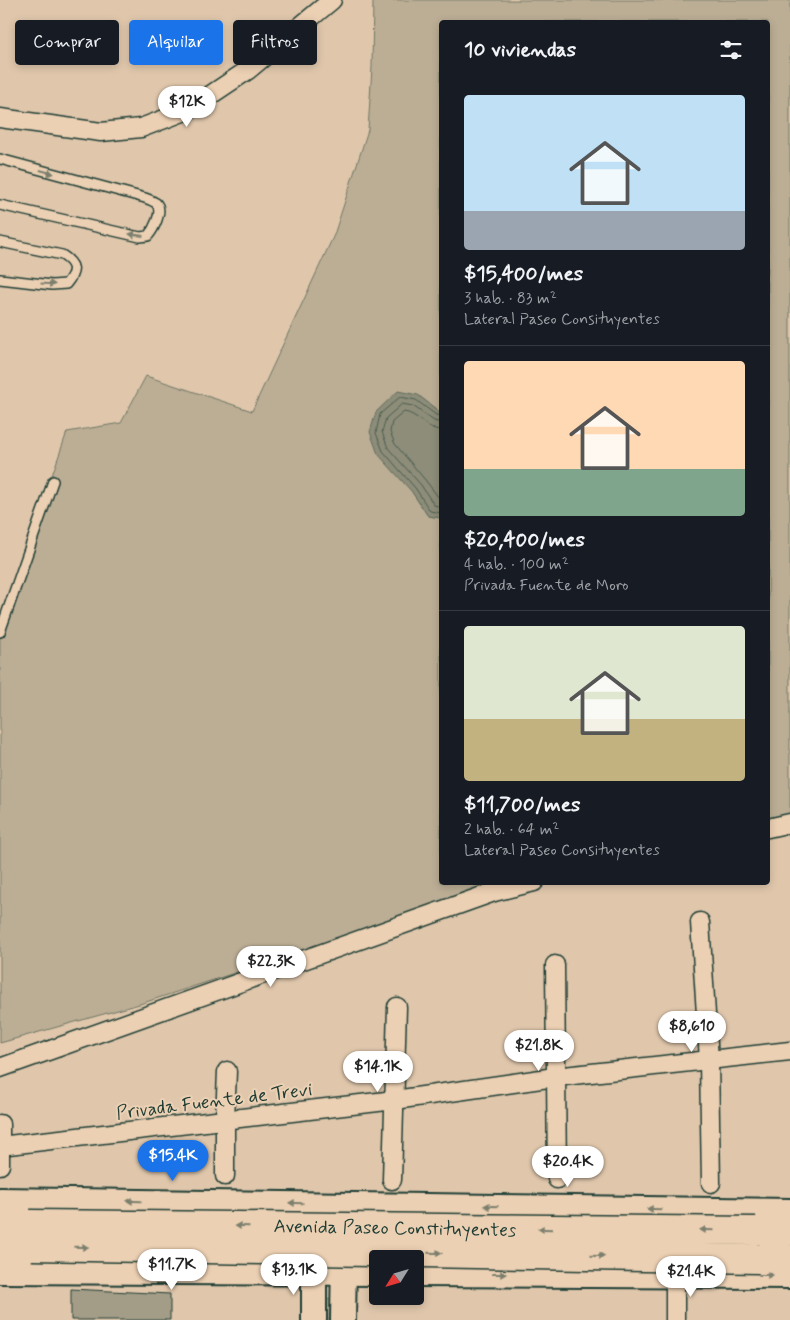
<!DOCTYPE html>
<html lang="es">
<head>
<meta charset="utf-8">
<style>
  body { margin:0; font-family:Mynerve,sans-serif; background:#242831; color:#f1f3f6; height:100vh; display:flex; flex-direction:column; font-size:19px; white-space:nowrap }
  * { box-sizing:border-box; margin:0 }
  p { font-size:16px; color:#9ea1a6 }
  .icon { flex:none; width:28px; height:28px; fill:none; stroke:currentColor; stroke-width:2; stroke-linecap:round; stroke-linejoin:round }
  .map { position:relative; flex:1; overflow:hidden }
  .details { position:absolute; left:439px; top:20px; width:331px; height:865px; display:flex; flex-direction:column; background:#171b24; border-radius:5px; box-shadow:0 2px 8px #0003 }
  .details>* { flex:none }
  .hud { position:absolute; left:15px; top:20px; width:349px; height:45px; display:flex; gap:10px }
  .needle { width:32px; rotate:233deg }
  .fabs { position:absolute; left:369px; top:1250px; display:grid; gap:10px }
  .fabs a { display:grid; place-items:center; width:55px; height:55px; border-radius:5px; background:#171b24; box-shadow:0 2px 8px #0003; font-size:25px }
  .price { position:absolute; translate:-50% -42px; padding:0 11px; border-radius:18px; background:#fff; color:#222; font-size:16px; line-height:32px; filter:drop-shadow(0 1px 2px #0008) }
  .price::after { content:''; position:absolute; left:50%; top:30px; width:15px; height:11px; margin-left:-8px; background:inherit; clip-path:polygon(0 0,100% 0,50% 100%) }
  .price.selected { background:#1a73e8; color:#fff }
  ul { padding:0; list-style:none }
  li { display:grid; align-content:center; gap:10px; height:265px; padding:0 25px }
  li+li { border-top:1px solid #363941 }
  li span { display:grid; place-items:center; height:155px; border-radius:5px; color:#555 }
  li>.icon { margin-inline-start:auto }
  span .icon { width:90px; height:90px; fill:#fffc; stroke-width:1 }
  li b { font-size:21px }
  h2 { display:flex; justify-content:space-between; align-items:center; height:60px; padding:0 25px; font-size:21px }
  .chip { padding:0 18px; border-radius:5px; background:#171b24; box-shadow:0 2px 8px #0003; font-size:18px; line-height:45px }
  .chip.selected { background:#1a73e8; color:#fff }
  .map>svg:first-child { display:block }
  .green { fill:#bcae95; stroke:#6e7664 }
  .water { fill:#8d8d79; stroke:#616d5d }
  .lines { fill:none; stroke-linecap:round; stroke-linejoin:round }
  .shore { stroke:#4b5d50; stroke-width:1 }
  .building { fill:#a39d87; stroke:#1f3d34 }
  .lane-casing { stroke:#1f3d34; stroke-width:12 }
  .street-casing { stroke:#1f3d34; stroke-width:21 }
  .secondary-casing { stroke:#1f3d34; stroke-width:28 }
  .highway-casing { stroke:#1f3d34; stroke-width:31 }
  .lane { stroke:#ecd0b3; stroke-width:9 }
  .street { stroke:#ecd0b3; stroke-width:18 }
  .secondary { stroke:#ecd0b3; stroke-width:24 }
  .highway { stroke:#ecd0b3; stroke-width:28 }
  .highway-bridge-casing { stroke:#1f3d34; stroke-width:31; stroke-linecap:butt }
  .highway-bridge { stroke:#ecd0b3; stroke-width:28 }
  .oneway { fill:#7b7f6d }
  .labels { text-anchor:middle; stroke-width:4; stroke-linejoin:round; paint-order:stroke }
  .street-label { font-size:19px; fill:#1f3d34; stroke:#ecd0b3 }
</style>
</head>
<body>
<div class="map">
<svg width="790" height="1320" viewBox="0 0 790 1320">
  <rect width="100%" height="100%" fill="#e0c7ac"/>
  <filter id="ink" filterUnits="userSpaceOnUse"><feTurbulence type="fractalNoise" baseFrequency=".02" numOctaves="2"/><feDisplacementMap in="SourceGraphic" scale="10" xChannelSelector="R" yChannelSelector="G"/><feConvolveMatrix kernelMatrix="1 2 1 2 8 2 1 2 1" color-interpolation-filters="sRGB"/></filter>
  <g filter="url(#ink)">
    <g class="green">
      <path d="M373,0H790V817L768,822V22H441V413L418,395L412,492L428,516L441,518V882L515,883L493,888L143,1003L0,1043V626L67,432L121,423L146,376L252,411L334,235L368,130L372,67Z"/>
      <path d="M318,1298L334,1300L335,1320H318Z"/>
    </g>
    <path class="water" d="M398,391L418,395L441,413V518L428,516L412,492L378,454L370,432L376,412Z"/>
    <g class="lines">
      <g class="shore">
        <path d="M441,416L436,415L416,400L400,397L380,414L376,433L383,451L416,489L430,511L441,513"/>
        <path d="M441,423L434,421L413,406L402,404L386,418L382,432L388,448L421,485L434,505L441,507"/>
        <path d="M441,430C426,430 419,414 404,412L392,422L390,432L395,444L426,481L439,498L441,499"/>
      </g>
    </g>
    <path class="building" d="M71,1289L170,1294V1320H71Z"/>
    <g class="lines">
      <defs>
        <g id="lane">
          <path d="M0,159L145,198C148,199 153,201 156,203C164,211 153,230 148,236L140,237L0,205"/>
          <path d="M0,242L62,255C76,264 77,271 66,284L52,285L0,279"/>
          <path d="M0,632L53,481"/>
        </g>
        <g id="street">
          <path d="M0,118L101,132L141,128L188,110L248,70L332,0"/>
          <path d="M768,828L790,823"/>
          <path d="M700,922L709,1060L711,1183"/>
          <path d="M555,965L557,1179"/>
          <path d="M0,1068L494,892L534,882"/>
          <path d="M0,1124V1165"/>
          <path d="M0,1146L395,1100L555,1077L790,1051"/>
          <path d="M225,1176V1120L227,1071"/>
          <path d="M392,1180L397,1007"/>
          <path d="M675,1320V1275"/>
        </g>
        <g id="secondary">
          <path d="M0,1200L790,1211"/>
          <path d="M0,1271L378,1273"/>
          <path d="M415,1274L790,1276"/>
          <path d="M314,1320V1273"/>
          <path d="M343,1320L344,1258"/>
        </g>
        <g id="highway">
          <path d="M0,1223L30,1224"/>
          <path d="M756,1231H790"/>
          <path d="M0,1247L32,1246"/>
          <path d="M759,1259H790"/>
        </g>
      </defs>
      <use href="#lane" class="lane-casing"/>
      <use href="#street" class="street-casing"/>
      <use href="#secondary" class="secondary-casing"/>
      <use href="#highway" class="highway-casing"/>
      <use href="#lane" class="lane"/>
      <use href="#street" class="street"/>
      <use href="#secondary" class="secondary"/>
      <use href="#highway" class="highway"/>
      <defs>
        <g id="highway-bridge">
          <path d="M30,1224L756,1231"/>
          <path d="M32,1246L759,1259"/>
        </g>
      </defs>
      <use href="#highway-bridge" class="highway-bridge-casing"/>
      <use href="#highway-bridge" class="highway-bridge"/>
    </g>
    <defs><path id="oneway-solid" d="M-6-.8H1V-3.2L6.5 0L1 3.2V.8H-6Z" transform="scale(1.25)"/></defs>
    <g class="oneway">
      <use href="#oneway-solid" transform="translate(47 172) rotate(15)"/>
      <use href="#oneway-solid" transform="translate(136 235) rotate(-172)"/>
      <use href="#oneway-solid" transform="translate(48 284) rotate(3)"/>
      <use href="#oneway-solid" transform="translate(134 1201) rotate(-179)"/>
      <use href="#oneway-solid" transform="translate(296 1203) rotate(-179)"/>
      <use href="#oneway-solid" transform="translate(491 1206) rotate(-179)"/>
      <use href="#oneway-solid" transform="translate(654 1209) rotate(-179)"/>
      <use href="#oneway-solid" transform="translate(242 1226) rotate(-179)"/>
      <use href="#oneway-solid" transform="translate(545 1229) rotate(-179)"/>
      <use href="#oneway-solid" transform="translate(707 1230) rotate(-179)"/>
      <use href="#oneway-solid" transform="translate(81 1247) rotate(1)"/>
      <use href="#oneway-solid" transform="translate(435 1253) rotate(1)"/>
      <use href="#oneway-solid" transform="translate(598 1256) rotate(1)"/>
      <use href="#oneway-solid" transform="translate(499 1274)"/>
      <use href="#oneway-solid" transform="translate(766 1275)"/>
    </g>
  </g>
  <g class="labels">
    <g class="street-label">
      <text transform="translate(214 1100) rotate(-7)" y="7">Privada Fuente de Trevi</text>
      <text transform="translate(395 1227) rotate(1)" y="7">Avenida Paseo Constituyentes</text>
    </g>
  </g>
</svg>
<div class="fabs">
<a><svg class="needle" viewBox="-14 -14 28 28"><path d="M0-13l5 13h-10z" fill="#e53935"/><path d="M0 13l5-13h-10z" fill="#9ea1a6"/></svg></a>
</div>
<b class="price" style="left:187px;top:128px">$12K</b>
<b class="price" style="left:271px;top:988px">$22.3K</b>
<b class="price" style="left:692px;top:1053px">$8,610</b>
<b class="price" style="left:539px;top:1072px">$21.8K</b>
<b class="price" style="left:378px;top:1093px">$14.1K</b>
<b class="price selected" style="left:173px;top:1182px">$15.4K</b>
<b class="price" style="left:568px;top:1188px">$20.4K</b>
<b class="price" style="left:172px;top:1291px">$11.7K</b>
<b class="price" style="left:294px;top:1296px">$13.1K</b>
<b class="price" style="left:691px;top:1298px">$21.4K</b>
<div class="hud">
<a class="chip">Comprar</a>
<a class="chip selected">Alquilar</a>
<a class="chip">Filtros</a>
</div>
<section class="details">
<h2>10 viviendas<svg class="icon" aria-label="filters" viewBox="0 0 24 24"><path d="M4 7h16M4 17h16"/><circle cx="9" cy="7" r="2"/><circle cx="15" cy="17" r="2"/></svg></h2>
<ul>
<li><span style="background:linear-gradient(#bfe0f5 75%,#9aa5b1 0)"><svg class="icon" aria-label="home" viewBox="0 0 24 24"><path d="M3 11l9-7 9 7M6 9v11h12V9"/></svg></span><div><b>$15,400/mes</b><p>3 hab. · 83 m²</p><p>Lateral Paseo Consituyentes</p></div></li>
<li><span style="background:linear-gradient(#ffd9b3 70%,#7fa58c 0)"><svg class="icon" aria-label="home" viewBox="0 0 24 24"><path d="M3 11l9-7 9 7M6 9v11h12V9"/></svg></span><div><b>$20,400/mes</b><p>4 hab. · 100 m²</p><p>Privada Fuente de Moro</p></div></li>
<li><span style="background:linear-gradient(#dfe7d0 60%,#c2b280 0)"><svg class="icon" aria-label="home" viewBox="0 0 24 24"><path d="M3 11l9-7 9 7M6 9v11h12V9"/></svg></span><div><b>$11,700/mes</b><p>2 hab. · 64 m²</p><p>Lateral Paseo Consituyentes</p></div></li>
</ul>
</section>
</div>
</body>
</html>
